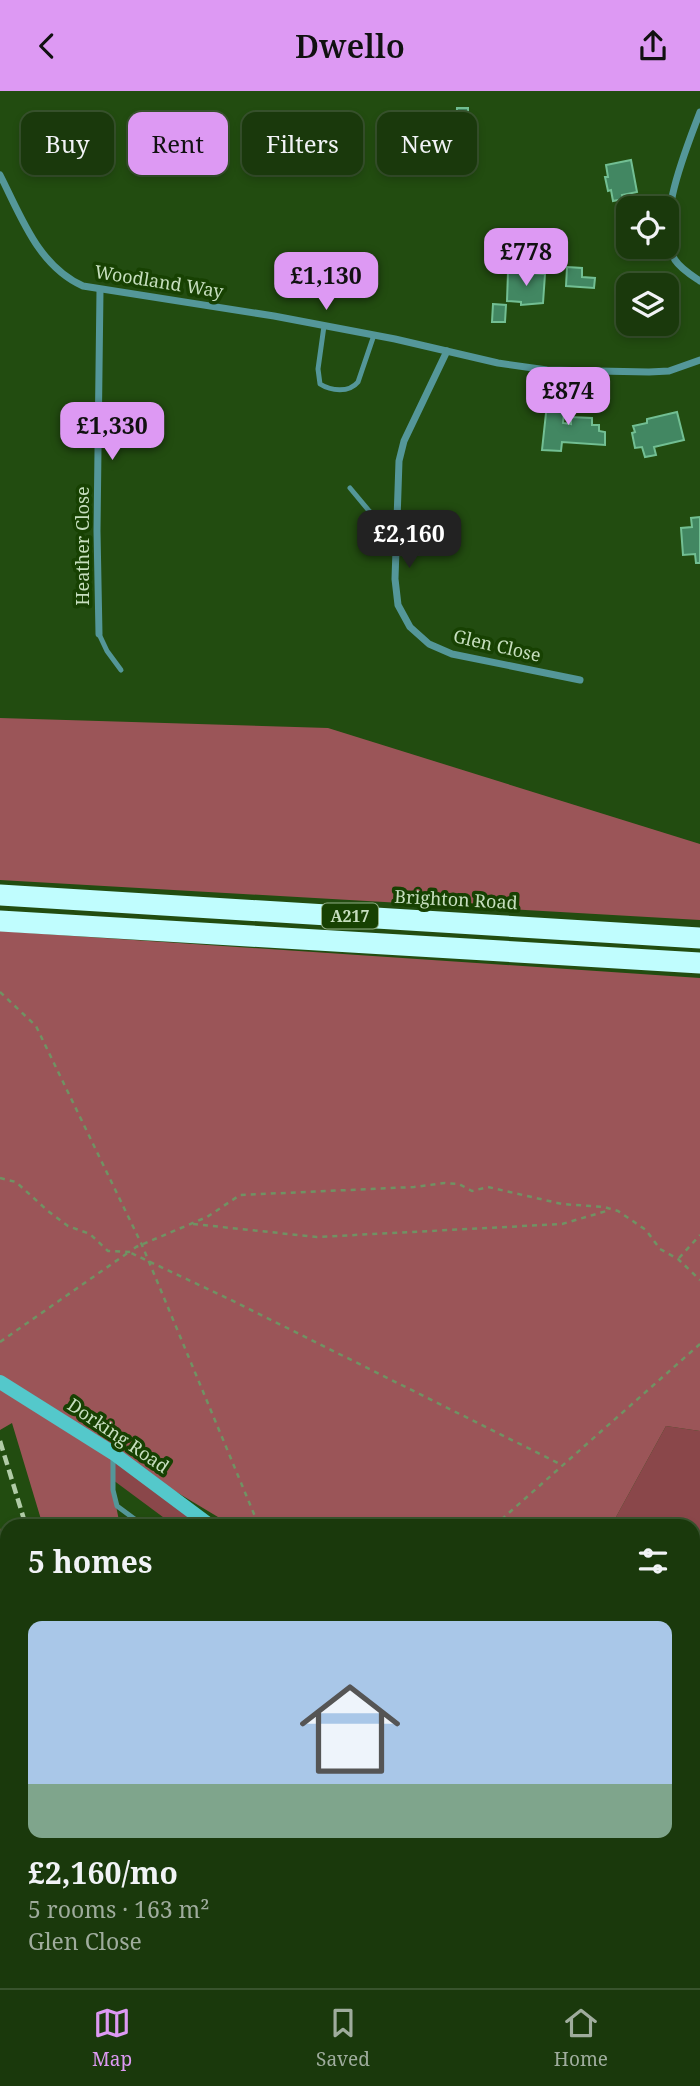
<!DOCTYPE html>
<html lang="en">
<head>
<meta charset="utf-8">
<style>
  body { margin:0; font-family:"Noto Serif",serif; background:#234015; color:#f1f3f6; height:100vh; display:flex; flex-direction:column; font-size:26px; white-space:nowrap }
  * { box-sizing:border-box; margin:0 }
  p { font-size:23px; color:#9fac9d }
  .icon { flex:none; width:38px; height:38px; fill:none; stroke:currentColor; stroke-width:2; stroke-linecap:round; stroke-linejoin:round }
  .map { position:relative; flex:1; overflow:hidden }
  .drawer { position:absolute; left:0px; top:1428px; width:700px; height:469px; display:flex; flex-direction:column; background:#1a390c; border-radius:21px 21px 0 0; box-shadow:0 4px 10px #0003,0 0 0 2px #38532d }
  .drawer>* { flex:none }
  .top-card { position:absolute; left:21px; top:21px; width:658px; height:63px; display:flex; gap:14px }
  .controls { position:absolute; left:616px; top:105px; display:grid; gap:14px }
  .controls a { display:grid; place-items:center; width:63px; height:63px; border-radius:14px; background:#1a390c; box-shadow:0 4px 10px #0003,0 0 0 2px #38532d; font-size:35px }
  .price { position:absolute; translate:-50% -60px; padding:0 16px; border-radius:14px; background:#dd99f3; color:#111; font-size:23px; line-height:46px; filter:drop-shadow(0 2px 4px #0008) }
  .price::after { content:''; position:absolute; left:50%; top:42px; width:21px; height:16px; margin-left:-10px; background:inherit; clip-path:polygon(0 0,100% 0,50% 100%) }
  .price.current { background:#222; color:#fff }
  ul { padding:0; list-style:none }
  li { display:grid; align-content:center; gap:14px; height:371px; padding:0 28px }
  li+li { border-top:2px solid #38532d }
  li span { display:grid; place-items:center; height:217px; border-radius:14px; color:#555 }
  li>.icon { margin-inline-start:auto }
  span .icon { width:126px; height:126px; fill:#fffc; stroke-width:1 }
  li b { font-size:30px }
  h2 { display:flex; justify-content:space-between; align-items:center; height:84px; padding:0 28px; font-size:30px }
  .tag { padding:0 24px; border-radius:14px; background:#1a390c; box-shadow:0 4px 10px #0003,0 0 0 2px #38532d; font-size:24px; line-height:63px }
  .tag.current { background:#dd99f3; color:#111 }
  header { display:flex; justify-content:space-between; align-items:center; height:91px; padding:0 28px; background:#dd99f3; color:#111; font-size:32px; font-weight:600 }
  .dock { display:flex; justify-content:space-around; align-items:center; height:98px; border-top:2px solid #38532d; background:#1a390c; font-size:19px; color:#9fac9d }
  .dock a { display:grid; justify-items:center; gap:4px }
  .dock .current { color:#dd99f3 }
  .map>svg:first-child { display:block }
  .green { fill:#8a474a }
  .forest { fill:#9b5558 }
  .building { fill:#428762; stroke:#72bf93; stroke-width:2 }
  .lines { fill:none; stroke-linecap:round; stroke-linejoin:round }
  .path { stroke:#709263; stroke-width:2.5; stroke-dasharray:5 5; stroke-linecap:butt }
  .lane { stroke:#549799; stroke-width:5 }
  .street { stroke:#549799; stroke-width:7 }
  .secondary { stroke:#54c8cb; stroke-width:14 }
  .highway { stroke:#c0fdfe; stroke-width:21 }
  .rail { stroke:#b1cba7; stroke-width:4.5; stroke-dasharray:10 5; stroke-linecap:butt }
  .labels { text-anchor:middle; stroke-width:7; stroke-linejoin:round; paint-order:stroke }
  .shield { fill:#174102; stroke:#92af86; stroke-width:2 }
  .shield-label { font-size:16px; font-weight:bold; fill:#c6debe }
  .street-label { font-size:18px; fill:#c6debe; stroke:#174102 }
</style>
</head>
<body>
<header><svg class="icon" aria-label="back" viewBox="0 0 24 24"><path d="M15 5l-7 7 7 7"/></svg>Dwello<svg class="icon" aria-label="share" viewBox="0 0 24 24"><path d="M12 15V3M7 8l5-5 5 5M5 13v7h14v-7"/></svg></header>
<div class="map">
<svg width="700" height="1897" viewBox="0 0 700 1897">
  <rect width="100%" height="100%" fill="#224c10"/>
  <g class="green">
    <path d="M666,1335L700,1340V1709L693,1708V1435H611Z"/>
    <path d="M113,1362L211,1435H175L113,1389Z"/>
  </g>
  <g class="forest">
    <path d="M0,627L328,637L700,753V829L0,789Z"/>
    <path d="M0,840L700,887V1340L666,1335L611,1435H233L113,1363V1399L120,1435H103L78,1431V1435H43L12,1332L0,1339Z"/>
    <path d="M0,1437L7,1460V1610L0,1582Z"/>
    <path d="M693,1708L700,1709V1797L693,1791Z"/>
  </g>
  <g class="building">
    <path d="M457,17H468V39H474L473,73H455Z"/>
    <path d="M631,69L637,101L622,104L623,108L613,110L611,99L608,100L605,86H608L606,74Z"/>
    <path d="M567,176L582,177V186L595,187L594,197L566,195Z"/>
    <path d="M508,181L545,183L543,212L521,214V211L507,210Z"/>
    <path d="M640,186L648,194L650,192L652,194H631Z"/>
    <path d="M493,213L506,214L505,231H492Z"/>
    <path d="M555,300H569L567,322H564L563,332L571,333V326L592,327V334H599V340L605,341V354L562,351L561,360L542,359L547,313L554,314Z"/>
    <path d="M677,321L684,349L654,356L656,364L645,366L642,356L635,357L632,342L635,341L633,335L647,332V328Z"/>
    <path d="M700,426V472H696L695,463L683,464L681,437L692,436L691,427Z"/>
  </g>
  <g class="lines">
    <g class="path">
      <path d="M0,901L36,935L142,1154L259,1435"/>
      <path d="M0,1087L16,1091L48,1120L68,1135L90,1143L108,1160L129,1161L136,1156L207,1126L240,1104L414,1096L445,1092L459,1093L472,1100L488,1096L562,1113L604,1116L618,1120L646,1139L660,1158L678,1168L700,1189"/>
      <path d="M193,1133L317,1146L562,1133L610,1119"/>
      <path d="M679,1167L700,1144"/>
      <path d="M0,1251L129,1161L229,1208L562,1374"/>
      <path d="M494,1435L700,1253"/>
      <path d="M693,1745L700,1734"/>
    </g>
    <g class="lane">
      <path d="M324,235L318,278L320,293C331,300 349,302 358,291L374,244"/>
      <path d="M350,397L370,421L397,429"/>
      <path d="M99,543L107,560L121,579"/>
      <path d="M113,1364V1399L117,1415L144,1435"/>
      <path d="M693,1856L700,1862"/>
    </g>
    <g class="street">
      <path d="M700,21C687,56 654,133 675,169C681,178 691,184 700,190"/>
      <path d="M0,84C21,125 38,175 83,195L274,225L395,248L498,272L547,279L649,281L669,280L700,269"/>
      <path d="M447,260L404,350L399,370L395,488L398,514L410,536L429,553L452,563L580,589"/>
      <path d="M99,543L97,440L100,199"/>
      <path d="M0,1858L7,1856"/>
    </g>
    <g class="secondary">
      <path d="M0,1291L113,1362L211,1435"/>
      <path d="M693,1808L700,1815"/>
      <path d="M374,1890L375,1897"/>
    </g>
    <g class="highway">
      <path d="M0,804L700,847"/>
      <path d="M0,830L700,872"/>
    </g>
    <g class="rail">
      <path d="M0,1350L26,1435"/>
      <path d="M157,1890L159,1897"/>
    </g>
  </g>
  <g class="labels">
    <rect class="shield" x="322" y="812.5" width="56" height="25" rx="5"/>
    <g class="shield-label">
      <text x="350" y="831">A217</text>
    </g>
    <g class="street-label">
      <text transform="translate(159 191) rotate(9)" y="6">Woodland Way</text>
      <text transform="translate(83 455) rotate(-90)" y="6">Heather Close</text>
      <text transform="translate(497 555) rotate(13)" y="6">Glen Close</text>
      <text transform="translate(456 809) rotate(3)" y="6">Brighton Road</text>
      <text transform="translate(118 1345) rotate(34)" y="6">Dorking Road</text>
    </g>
  </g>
</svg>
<div class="controls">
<a><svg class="icon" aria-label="locate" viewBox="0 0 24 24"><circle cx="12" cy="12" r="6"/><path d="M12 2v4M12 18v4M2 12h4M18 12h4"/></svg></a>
<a><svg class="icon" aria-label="layers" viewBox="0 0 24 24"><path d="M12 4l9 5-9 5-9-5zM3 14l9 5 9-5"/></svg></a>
</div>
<b class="price" style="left:526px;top:197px">£778</b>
<b class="price" style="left:326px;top:221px">£1,130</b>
<b class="price" style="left:568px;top:336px">£874</b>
<b class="price" style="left:112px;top:371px">£1,330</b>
<b class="price current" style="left:409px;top:479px">£2,160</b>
<div class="top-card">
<a class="tag">Buy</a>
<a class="tag current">Rent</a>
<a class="tag">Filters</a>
<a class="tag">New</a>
</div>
<section class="drawer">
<h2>5 homes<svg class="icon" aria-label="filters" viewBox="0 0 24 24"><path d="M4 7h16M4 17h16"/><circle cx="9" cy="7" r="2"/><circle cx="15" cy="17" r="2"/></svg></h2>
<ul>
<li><span style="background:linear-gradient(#a9c7e8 75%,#7fa58c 0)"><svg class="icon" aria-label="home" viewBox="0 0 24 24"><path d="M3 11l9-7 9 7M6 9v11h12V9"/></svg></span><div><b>£2,160/mo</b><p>5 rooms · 163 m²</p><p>Glen Close</p></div></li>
</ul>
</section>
</div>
<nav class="dock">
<a class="current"><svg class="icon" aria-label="map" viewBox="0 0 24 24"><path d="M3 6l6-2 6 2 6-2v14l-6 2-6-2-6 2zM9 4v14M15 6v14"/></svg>Map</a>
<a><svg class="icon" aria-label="saved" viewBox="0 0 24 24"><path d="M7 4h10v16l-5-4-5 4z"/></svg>Saved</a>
<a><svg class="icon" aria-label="home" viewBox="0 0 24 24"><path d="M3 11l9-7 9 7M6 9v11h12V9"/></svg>Home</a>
</nav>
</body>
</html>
